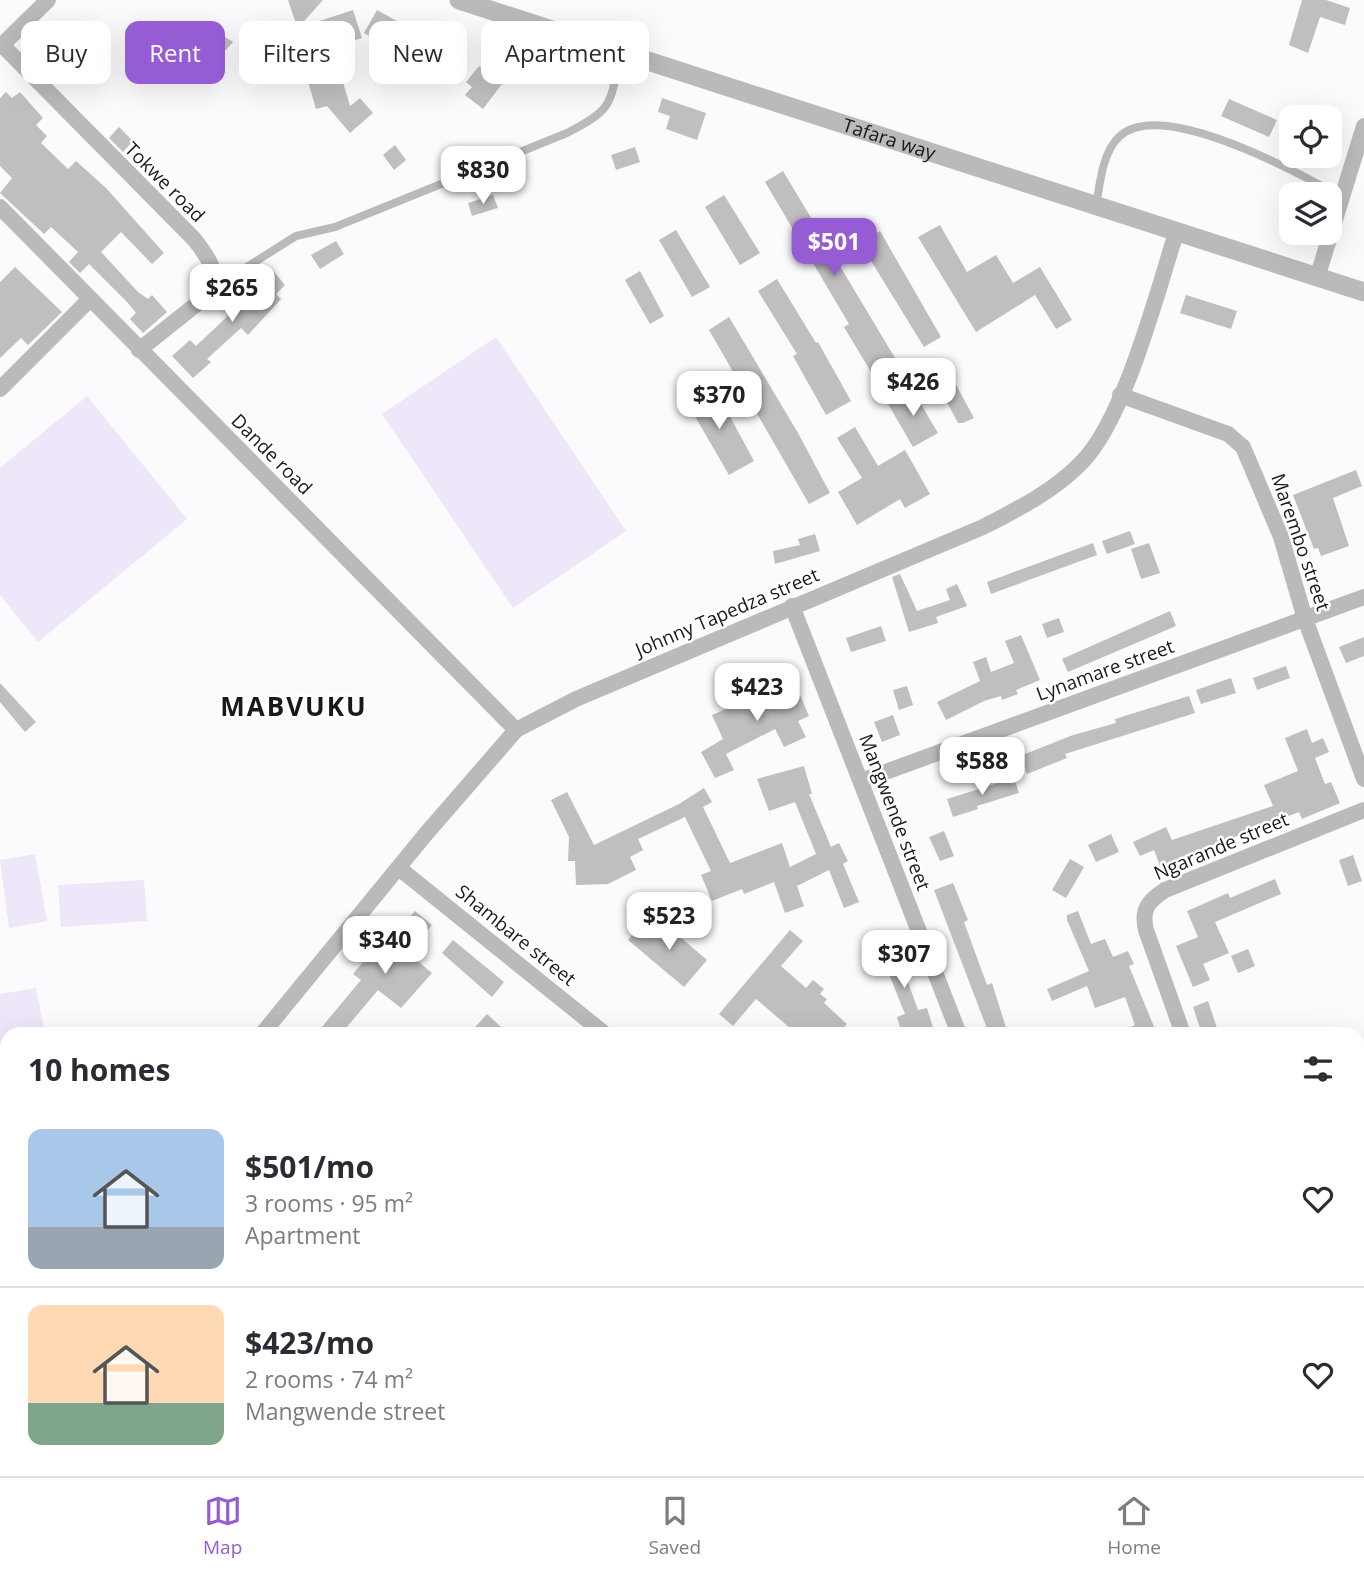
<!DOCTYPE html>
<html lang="en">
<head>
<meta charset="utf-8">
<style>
  body { margin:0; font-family:"Open Sans",sans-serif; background:#f2f2f3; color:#2b2b33; height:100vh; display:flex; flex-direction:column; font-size:26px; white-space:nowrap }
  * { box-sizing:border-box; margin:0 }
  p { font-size:23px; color:#7c7c81 }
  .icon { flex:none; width:38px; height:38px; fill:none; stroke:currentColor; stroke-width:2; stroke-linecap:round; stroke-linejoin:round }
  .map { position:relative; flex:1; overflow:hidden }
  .side { position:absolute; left:0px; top:1027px; width:1365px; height:450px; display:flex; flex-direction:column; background:#fff; border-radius:21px 21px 0 0; box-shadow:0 7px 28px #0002 }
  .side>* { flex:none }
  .guide { position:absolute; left:21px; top:21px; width:700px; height:63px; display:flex; gap:14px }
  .controls { position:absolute; left:1279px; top:105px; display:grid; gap:14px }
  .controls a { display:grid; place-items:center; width:63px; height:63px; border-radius:14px; background:#fff; box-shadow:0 7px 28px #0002; font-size:35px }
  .price { position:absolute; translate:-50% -60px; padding:0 16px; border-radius:14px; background:#fff; color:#222; font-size:23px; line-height:46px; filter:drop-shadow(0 2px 4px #0008) }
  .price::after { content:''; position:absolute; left:50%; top:42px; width:21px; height:16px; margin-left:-10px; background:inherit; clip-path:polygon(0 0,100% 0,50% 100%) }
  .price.current { background:#955cd3; color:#fff }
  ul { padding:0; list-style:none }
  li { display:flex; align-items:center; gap:21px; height:175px; padding:0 28px }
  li+li { border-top:2px solid #e1e1e2 }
  li span { display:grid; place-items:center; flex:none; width:196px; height:140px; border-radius:14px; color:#555 }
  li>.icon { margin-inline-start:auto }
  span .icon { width:84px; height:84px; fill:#fffc; stroke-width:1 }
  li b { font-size:30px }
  h2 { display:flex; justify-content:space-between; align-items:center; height:84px; padding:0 28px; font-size:30px }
  .tag { padding:0 24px; border-radius:14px; background:#fff; box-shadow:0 7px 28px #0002; font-size:24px; line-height:63px }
  .tag.current { background:#955cd3; color:#fff }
  .tab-bar { display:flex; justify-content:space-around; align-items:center; height:98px; border-top:2px solid #e1e1e2; background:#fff; font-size:19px; color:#7c7c81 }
  .tab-bar a { display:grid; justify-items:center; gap:4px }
  .tab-bar .current { color:#955cd3 }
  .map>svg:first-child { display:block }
  .pitch { fill:#eee7fa }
  .building { fill:#c0bec1 }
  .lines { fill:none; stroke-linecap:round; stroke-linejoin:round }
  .service { stroke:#bababb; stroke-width:8 }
  .minor { stroke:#bababb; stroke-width:16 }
  .tertiary { stroke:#bababb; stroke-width:19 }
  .labels { text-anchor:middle; stroke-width:5; stroke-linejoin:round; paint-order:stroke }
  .street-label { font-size:19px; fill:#19191a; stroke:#fff }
  .district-label { font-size:26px; font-weight:bold; letter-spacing:2px; fill:#19191a; stroke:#fff }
</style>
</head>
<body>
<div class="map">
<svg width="1364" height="1476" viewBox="0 0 1364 1476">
  <rect width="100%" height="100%" fill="#fbfafd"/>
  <g class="pitch">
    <path d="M496,337L626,531L513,608L382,414Z"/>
    <path d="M87,396L187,519L38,642L0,595V468Z"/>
    <path d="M35,854L47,921L9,928L0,860Z"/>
    <path d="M144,880L147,921L61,927L58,885Z"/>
    <path d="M36,988L45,1034H7V1158L0,1160V994Z"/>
  </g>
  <g class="building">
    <path d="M288,0H323L298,28L353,10L362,38L333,47L350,106L360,98L373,113L350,133L327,106L316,109L302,61L308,59Z"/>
    <path d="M1302,0H1326L1350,8L1345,25L1320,17L1308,53L1289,45Z"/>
    <path d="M377,10L424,36L419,45L385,28L378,41L364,33Z"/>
    <path d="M222,35L233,42L207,71L192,58L210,38Z"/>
    <path d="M494,56L508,67L497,80L502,84L483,109L465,95L472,87L466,82L479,66L484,70Z"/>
    <path d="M6,92L12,98L20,92L43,118L36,125L47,136L41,143L68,169L76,161L106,188L164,253L152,264L121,232L101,252L138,292L148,299L152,295L167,312L143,333L130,319L136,313L127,302L89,264L80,273L69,262L78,252L51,227L44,234L0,193L12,178L0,166V98Z"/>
    <path d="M662,98L706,113L697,140L666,129L670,116L658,112Z"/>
    <path d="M1229,99L1277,120L1269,137L1221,116Z"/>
    <path d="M119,127L133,141L123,152L109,138Z"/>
    <path d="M395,145L406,160L394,170L383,155Z"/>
    <path d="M635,147L640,162L616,170L611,155Z"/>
    <path d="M783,171L898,363L874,377L844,327L849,324L765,182Z"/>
    <path d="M493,195L498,208L472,216L468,203Z"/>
    <path d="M724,195L760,253L740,265L705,207Z"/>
    <path d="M940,225L967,272L996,255L1013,283L1040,267L1072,320L1056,329L1035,295L976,332L918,237Z"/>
    <path d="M676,230L710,287L692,297L659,240Z"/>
    <path d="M880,231L941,337L924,347L860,243Z"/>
    <path d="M336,241L344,254L320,269L311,255Z"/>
    <path d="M15,267L62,312L28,345L21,338L0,358V282Z"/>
    <path d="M640,271L664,316L650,324L625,280Z"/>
    <path d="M274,272L285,285L276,294L281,299L248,335L241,328L207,359L211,362L193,378L172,356L190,340L196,346L229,315L222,308L231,299L243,289L248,294Z"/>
    <path d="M777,279L816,343L818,342L851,401L826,415L793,356L797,354L758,291Z"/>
    <path d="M1186,295L1237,311L1231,329L1180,313Z"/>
    <path d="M729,317L798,433L830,493L809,504L709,330Z"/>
    <path d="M948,370L974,418L963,423H958L934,378Z"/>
    <path d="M701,383L719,415L727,411L754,461L729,475L682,394Z"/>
    <path d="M912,389L938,433L913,447L888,404Z"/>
    <path d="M855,427L878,466L905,450L930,494L905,508L900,499L857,525L838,492L862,478L837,438Z"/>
    <path d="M1356,470L1362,486L1333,498L1349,546L1321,556L1318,548L1314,549L1293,495Z"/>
    <path d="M1130,531L1135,544L1107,554L1102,541Z"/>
    <path d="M815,534L820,551L775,564L773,551L800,545L798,539Z"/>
    <path d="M1093,543L1097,555L991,594L987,582Z"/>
    <path d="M1149,543L1160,573L1141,579L1131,549Z"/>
    <path d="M900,574L917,611L950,600L946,589L957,584L967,606L936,617L938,623L909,632L892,577Z"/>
    <path d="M1170,611L1176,626L1068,672L1062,659Z"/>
    <path d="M1059,618L1064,632L1047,638L1042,624Z"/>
    <path d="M881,626L886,641L851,652L846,638Z"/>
    <path d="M1021,635L1040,680L1016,690L1018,694L1002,700L1001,696L984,701L946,720L937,702L980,681L973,662L986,657L991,672L1014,663L1005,641Z"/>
    <path d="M1364,637V656L1346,663L1339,647Z"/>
    <path d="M1286,666L1290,678L1257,690L1253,678Z"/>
    <path d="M780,671L791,700L800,695L809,716L798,721L806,737L784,747L775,729L726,754L734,770L715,778L701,752L723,739L712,715L768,691L763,678Z"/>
    <path d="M1231,678L1236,693L1201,704L1196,690Z"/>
    <path d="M0,683L36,722L25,732L0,702Z"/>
    <path d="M907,686L913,705L899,710L893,690Z"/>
    <path d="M1189,696L1195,713L1065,754L1067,758L1027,774L1020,756L1073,735L1116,723L1115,719Z"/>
    <path d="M893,715L900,735L882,742L874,722Z"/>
    <path d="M1307,729L1312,743L1323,738L1329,752L1315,758L1325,784L1331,782L1340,803L1302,819L1299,812L1160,866L1154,850L1140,856L1133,842L1166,827L1172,840L1273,806L1264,785L1298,771L1285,738Z"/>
    <path d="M804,766L812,794H809L831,847L839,843L848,861L843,864L859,902L844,908L829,870L797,886L804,906L785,913L774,882L744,894L742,889L712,901L701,875L711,871L685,817L638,839L643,850L630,857L636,870L608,884L576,885L575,861H568L569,837L551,800L567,792L594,845L679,804L704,788L712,802L703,807L730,863L782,843L790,867L816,854L795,802L769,811L757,779Z"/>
    <path d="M1014,778L1019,793L977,806L978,809L953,817L947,799Z"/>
    <path d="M944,831L954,856L940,861L929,837Z"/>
    <path d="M1111,834L1119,852L1096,862L1088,845Z"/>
    <path d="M1353,855L1362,881L1348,886L1339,860Z"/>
    <path d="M1070,859L1084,867L1066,898L1052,890Z"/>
    <path d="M1275,879L1281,894L1215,922L1229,953L1203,964L1210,980L1193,987L1176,946L1198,937L1187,911L1228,893L1230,898Z"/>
    <path d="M953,883L968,920L964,922L987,985L992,983L1008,1034H991L986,1026L934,890Z"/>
    <path d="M415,911L432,925L409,954L432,973L401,1008L378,990L341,1034H316L361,980L353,974L369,955L374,960Z"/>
    <path d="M1078,911L1091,944L1105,939L1113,957L1128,951L1134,964L1129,966L1157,1034H1113L1135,1025L1125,997L1095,1008L1087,986L1052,1001L1047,989L1089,971L1067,920V915Z"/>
    <path d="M659,919L707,960L684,987L628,940L638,928L646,935Z"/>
    <path d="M790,930L803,941L781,966L806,988L813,980L824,989L820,994L827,999L824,1003L847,1024L838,1034H797L756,999L733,1026L719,1014Z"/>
    <path d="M890,932L918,1010L927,1008L935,1034H902L897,1017L905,1014L874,937Z"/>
    <path d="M453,940L504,982L492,997L442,953Z"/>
    <path d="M1248,949L1255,966L1238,973L1231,956Z"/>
    <path d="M1208,1001L1218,1031L1202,1034L1193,1007Z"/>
    <path d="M487,1014L501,1027L495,1034H469Z"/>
  </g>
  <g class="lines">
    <g class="service">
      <path d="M1096,206C1100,184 1102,152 1120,136C1162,98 1299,173 1342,197"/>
      <path d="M214,284L231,277L296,236L335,227L567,133C616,108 609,104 621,52"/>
    </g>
    <g class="minor">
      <path d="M2,45L194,239C208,257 221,273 208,295L139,350"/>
      <path d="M0,47L48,0"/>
      <path d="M0,207L516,730"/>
      <path d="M1317,278L1364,126"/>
      <path d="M0,389L89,300"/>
      <path d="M1120,395L1228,434L1243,447L1281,537L1305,619L1364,779"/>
      <path d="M792,606L959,1034"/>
      <path d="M861,781L1364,597"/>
      <path d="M400,869L605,1034"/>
      <path d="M262,1034L425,835L516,730L576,699L983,527C1018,509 1054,491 1081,463C1124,421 1157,293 1176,233"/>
      <path d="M1183,1034L1146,930C1141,910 1148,901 1165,890L1364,810"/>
      <path d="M0,1183L7,1181"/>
      <path d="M0,1272L7,1271"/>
      <path d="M1358,1274L1364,1273"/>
      <path d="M0,1384L7,1432"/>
      <path d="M12,1470L13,1476"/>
      <path d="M664,1470L665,1476"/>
      <path d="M1129,1470L1132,1476"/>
    </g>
    <path class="tertiary" id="s1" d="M459,0L1364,292"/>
  </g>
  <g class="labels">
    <g class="street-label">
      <text dy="7" stroke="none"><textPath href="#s1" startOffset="452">Tafara way</textPath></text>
      <text transform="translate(165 182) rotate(45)" y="7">Tokwe road</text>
      <text transform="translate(272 454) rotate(45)" y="7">Dande road</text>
      <text transform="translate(1301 542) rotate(71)" y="7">Marembo street</text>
      <text transform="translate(727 612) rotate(-23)" y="7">Johnny Tapedza street</text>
      <text transform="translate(1105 670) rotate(-20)" y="7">Lynamare street</text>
      <text transform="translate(895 812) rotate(69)" y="7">Mangwende street</text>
      <text transform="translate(1221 846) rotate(-23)" y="7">Ngarande street</text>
      <text transform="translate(516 935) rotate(39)" y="7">Shambare street</text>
    </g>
    <g class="district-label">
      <text x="294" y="716">MABVUKU</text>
    </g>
  </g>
</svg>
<div class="controls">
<a><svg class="icon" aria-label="locate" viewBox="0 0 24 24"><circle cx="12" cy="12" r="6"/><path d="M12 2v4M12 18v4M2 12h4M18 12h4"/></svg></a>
<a><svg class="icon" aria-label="layers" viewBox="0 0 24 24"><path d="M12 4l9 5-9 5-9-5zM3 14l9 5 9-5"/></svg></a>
</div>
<b class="price" style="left:483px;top:206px">$830</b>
<b class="price current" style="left:834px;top:278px">$501</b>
<b class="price" style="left:232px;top:324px">$265</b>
<b class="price" style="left:913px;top:418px">$426</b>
<b class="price" style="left:719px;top:431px">$370</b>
<b class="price" style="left:757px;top:723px">$423</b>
<b class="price" style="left:982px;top:797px">$588</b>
<b class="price" style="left:669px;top:952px">$523</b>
<b class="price" style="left:385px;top:976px">$340</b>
<b class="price" style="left:904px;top:990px">$307</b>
<div class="guide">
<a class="tag">Buy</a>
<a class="tag current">Rent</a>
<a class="tag">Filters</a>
<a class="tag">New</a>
<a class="tag">Apartment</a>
</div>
<section class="side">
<h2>10 homes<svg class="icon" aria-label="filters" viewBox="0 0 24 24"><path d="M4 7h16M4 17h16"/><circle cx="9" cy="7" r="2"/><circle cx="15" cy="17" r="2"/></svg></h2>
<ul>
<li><span style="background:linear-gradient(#a9c7e8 70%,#9aa5b1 0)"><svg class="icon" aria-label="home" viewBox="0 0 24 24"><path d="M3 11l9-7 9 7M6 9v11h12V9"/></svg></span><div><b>$501/mo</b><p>3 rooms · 95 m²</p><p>Apartment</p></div><svg class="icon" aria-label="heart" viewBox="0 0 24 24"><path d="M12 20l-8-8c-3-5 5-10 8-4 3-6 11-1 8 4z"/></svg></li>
<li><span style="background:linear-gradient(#ffd9b3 70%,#7fa58c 0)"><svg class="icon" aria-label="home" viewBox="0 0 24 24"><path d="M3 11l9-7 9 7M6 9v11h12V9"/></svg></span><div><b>$423/mo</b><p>2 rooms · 74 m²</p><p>Mangwende street</p></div><svg class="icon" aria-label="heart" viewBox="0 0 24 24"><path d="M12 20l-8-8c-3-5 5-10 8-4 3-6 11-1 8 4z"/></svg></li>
</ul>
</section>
</div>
<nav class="tab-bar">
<a class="current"><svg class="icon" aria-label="map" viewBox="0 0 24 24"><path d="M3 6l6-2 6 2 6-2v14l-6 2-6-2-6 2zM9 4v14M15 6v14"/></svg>Map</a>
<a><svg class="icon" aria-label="saved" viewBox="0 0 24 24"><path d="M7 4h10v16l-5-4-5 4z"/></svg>Saved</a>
<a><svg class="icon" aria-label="home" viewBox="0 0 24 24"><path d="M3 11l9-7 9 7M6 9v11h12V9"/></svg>Home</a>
</nav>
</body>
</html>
